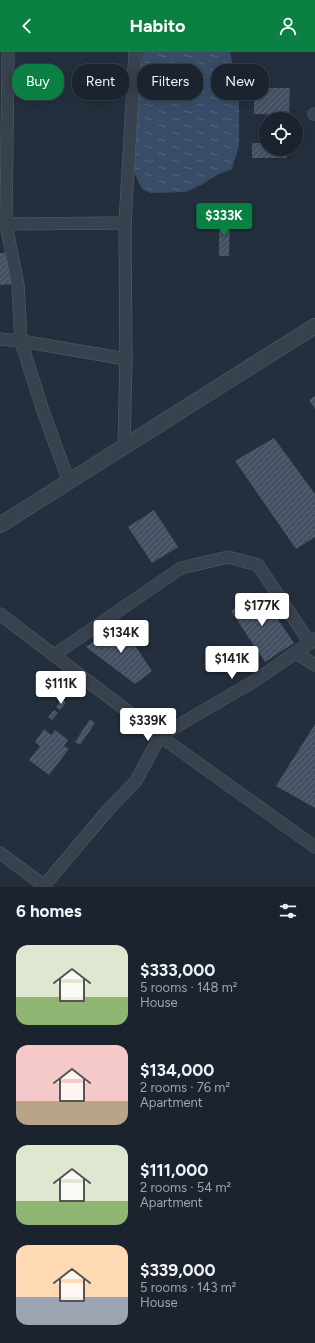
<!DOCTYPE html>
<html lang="en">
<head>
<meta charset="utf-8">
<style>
  body { margin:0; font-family:Figtree,sans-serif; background:#242b36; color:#f1f3f6; height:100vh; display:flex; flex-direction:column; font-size:15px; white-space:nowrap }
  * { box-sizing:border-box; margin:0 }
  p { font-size:13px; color:#a0a4aa }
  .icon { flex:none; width:22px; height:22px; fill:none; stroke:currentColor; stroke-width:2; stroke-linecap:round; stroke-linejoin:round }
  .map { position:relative; height:835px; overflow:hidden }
  .sheet { display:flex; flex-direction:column; background:#1b232e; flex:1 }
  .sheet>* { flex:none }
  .banner { position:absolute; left:12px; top:12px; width:291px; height:36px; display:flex; gap:8px }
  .fabs { position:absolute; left:259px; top:60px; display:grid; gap:8px }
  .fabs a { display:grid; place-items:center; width:44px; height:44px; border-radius:50%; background:#1b232e; box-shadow:0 2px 10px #0003,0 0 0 1px #39404a; font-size:20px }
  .price { position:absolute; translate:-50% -34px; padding:0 9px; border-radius:4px; background:#fff; color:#222; font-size:13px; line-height:26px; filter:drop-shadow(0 1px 2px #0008) }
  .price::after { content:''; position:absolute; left:50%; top:24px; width:12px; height:9px; margin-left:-6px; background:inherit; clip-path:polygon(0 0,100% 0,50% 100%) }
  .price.selected { background:#0b8043; color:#fff }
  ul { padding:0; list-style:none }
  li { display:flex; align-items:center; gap:12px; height:100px; padding:0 16px }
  li span { display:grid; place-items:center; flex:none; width:112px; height:80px; border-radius:12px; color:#555 }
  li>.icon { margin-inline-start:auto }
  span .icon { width:48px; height:48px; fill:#fffc; stroke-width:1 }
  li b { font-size:17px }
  h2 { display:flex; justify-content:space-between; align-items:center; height:48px; padding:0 16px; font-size:17px }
  .chip { padding:0 14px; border-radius:16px; background:#1b232e; box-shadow:0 2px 10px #0003,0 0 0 1px #39404a; font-size:14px; line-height:36px }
  .chip.selected { background:#0b8043; color:#fff }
  header { display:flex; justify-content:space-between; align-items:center; height:52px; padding:0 16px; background:#0b8043; color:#fff; font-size:18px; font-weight:700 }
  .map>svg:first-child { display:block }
  .water { fill:url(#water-ripples) }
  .building { fill:url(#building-hatch) }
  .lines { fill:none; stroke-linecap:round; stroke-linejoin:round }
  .minor-casing { stroke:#565f6c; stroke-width:13 }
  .tertiary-casing { stroke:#565f6c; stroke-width:16 }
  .minor { stroke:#38414e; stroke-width:12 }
  .tertiary { stroke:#38414e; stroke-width:15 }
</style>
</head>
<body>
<header><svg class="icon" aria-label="back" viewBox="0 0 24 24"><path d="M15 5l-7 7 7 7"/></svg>Habito<svg class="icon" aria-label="person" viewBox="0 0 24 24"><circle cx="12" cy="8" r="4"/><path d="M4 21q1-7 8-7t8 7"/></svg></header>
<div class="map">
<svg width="315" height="835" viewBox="0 0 315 835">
  <defs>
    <pattern id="water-ripples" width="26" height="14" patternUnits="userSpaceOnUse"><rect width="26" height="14" fill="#394c67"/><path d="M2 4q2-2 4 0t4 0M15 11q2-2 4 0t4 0" fill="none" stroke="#53647b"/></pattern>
    <pattern id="building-hatch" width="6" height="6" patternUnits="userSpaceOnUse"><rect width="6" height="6" fill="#455162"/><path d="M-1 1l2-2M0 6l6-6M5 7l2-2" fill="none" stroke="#5d6877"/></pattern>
  </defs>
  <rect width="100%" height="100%" fill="#242f3e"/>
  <path class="water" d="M143,0H230L239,43V93L232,117L217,123L201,133L186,140L151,141L142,137L133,118L134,44Z"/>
  <g class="building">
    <path d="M254,36H290L289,63L254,62Z"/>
    <path d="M252,91H266V97H287V106H252Z"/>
    <path d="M219,167H230L229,204H219Z"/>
    <path d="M0,201H11L12,232L0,233Z"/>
    <path d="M315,344V357L309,348Z"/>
    <path d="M274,386L315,442V485L296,497L235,409Z"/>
    <path d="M154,458L178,495L152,511L128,475Z"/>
    <path d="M259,540L294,591L265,610L231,559Z"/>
    <path d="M121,572L152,619L135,632L86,595Z"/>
    <path d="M62,647L66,651L60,658L56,655Z"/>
    <path d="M54,658L58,661L52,668L48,665Z"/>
    <path d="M90,667L95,671L80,693L75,690Z"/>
    <path d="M315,672V756L276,734Z"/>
    <path d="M44,677L51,683L55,678L68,688L64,694L69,697L49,723L29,708L40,694L35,690Z"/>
  </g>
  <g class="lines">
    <defs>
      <g id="minor">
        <path d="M8,0L6,172L18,233L21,289L42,356L69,430"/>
        <path d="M314,62H315"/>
        <path d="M0,172L125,171"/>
        <path d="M0,287L21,289L126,307"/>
        <path d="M124,395L126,307L125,171L135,0"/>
        <path d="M0,562L160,684L315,795"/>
        <path d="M296,601L315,613"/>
        <path d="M54,603L181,516L228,505L258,513L310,591"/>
        <path d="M0,801L46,835"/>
        <path d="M43,835L108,758L136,729L160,684L256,628L315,587"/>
      </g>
      <path id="tertiary" d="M0,473L315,274"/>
    </defs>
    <use href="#minor" class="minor-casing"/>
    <use href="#tertiary" class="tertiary-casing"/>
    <use href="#minor" class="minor"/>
    <use href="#tertiary" class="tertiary"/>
  </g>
</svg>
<div class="fabs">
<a><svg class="icon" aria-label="locate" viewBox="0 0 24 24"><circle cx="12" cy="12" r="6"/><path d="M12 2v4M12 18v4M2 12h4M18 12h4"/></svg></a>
</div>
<b class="price selected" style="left:224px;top:185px">$333K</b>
<b class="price" style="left:262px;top:575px">$177K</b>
<b class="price" style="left:121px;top:602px">$134K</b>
<b class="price" style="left:232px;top:628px">$141K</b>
<b class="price" style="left:61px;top:653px">$111K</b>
<b class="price" style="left:148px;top:690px">$339K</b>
<div class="banner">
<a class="chip selected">Buy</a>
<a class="chip">Rent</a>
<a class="chip">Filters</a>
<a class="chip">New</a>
</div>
</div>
<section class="sheet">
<h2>6 homes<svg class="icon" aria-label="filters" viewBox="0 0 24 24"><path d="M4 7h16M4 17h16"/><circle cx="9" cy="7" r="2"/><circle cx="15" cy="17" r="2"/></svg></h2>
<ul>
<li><span style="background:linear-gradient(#dfe7d0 65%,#8fb573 0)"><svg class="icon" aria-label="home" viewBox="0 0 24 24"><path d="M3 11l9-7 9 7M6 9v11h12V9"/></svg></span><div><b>$333,000</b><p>5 rooms · 148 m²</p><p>House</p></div></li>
<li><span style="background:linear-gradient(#f6c9c9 70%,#b9a48a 0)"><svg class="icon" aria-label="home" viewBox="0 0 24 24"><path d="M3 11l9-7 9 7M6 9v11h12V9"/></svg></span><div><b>$134,000</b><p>2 rooms · 76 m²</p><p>Apartment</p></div></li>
<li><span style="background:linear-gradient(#dfe7d0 70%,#8fb573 0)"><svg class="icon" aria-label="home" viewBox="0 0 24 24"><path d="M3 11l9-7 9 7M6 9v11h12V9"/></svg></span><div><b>$111,000</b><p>2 rooms · 54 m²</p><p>Apartment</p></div></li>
<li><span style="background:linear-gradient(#ffd9b3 65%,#9aa5b1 0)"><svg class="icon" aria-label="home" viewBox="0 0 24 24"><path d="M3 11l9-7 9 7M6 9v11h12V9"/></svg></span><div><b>$339,000</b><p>5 rooms · 143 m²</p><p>House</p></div></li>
</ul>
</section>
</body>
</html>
